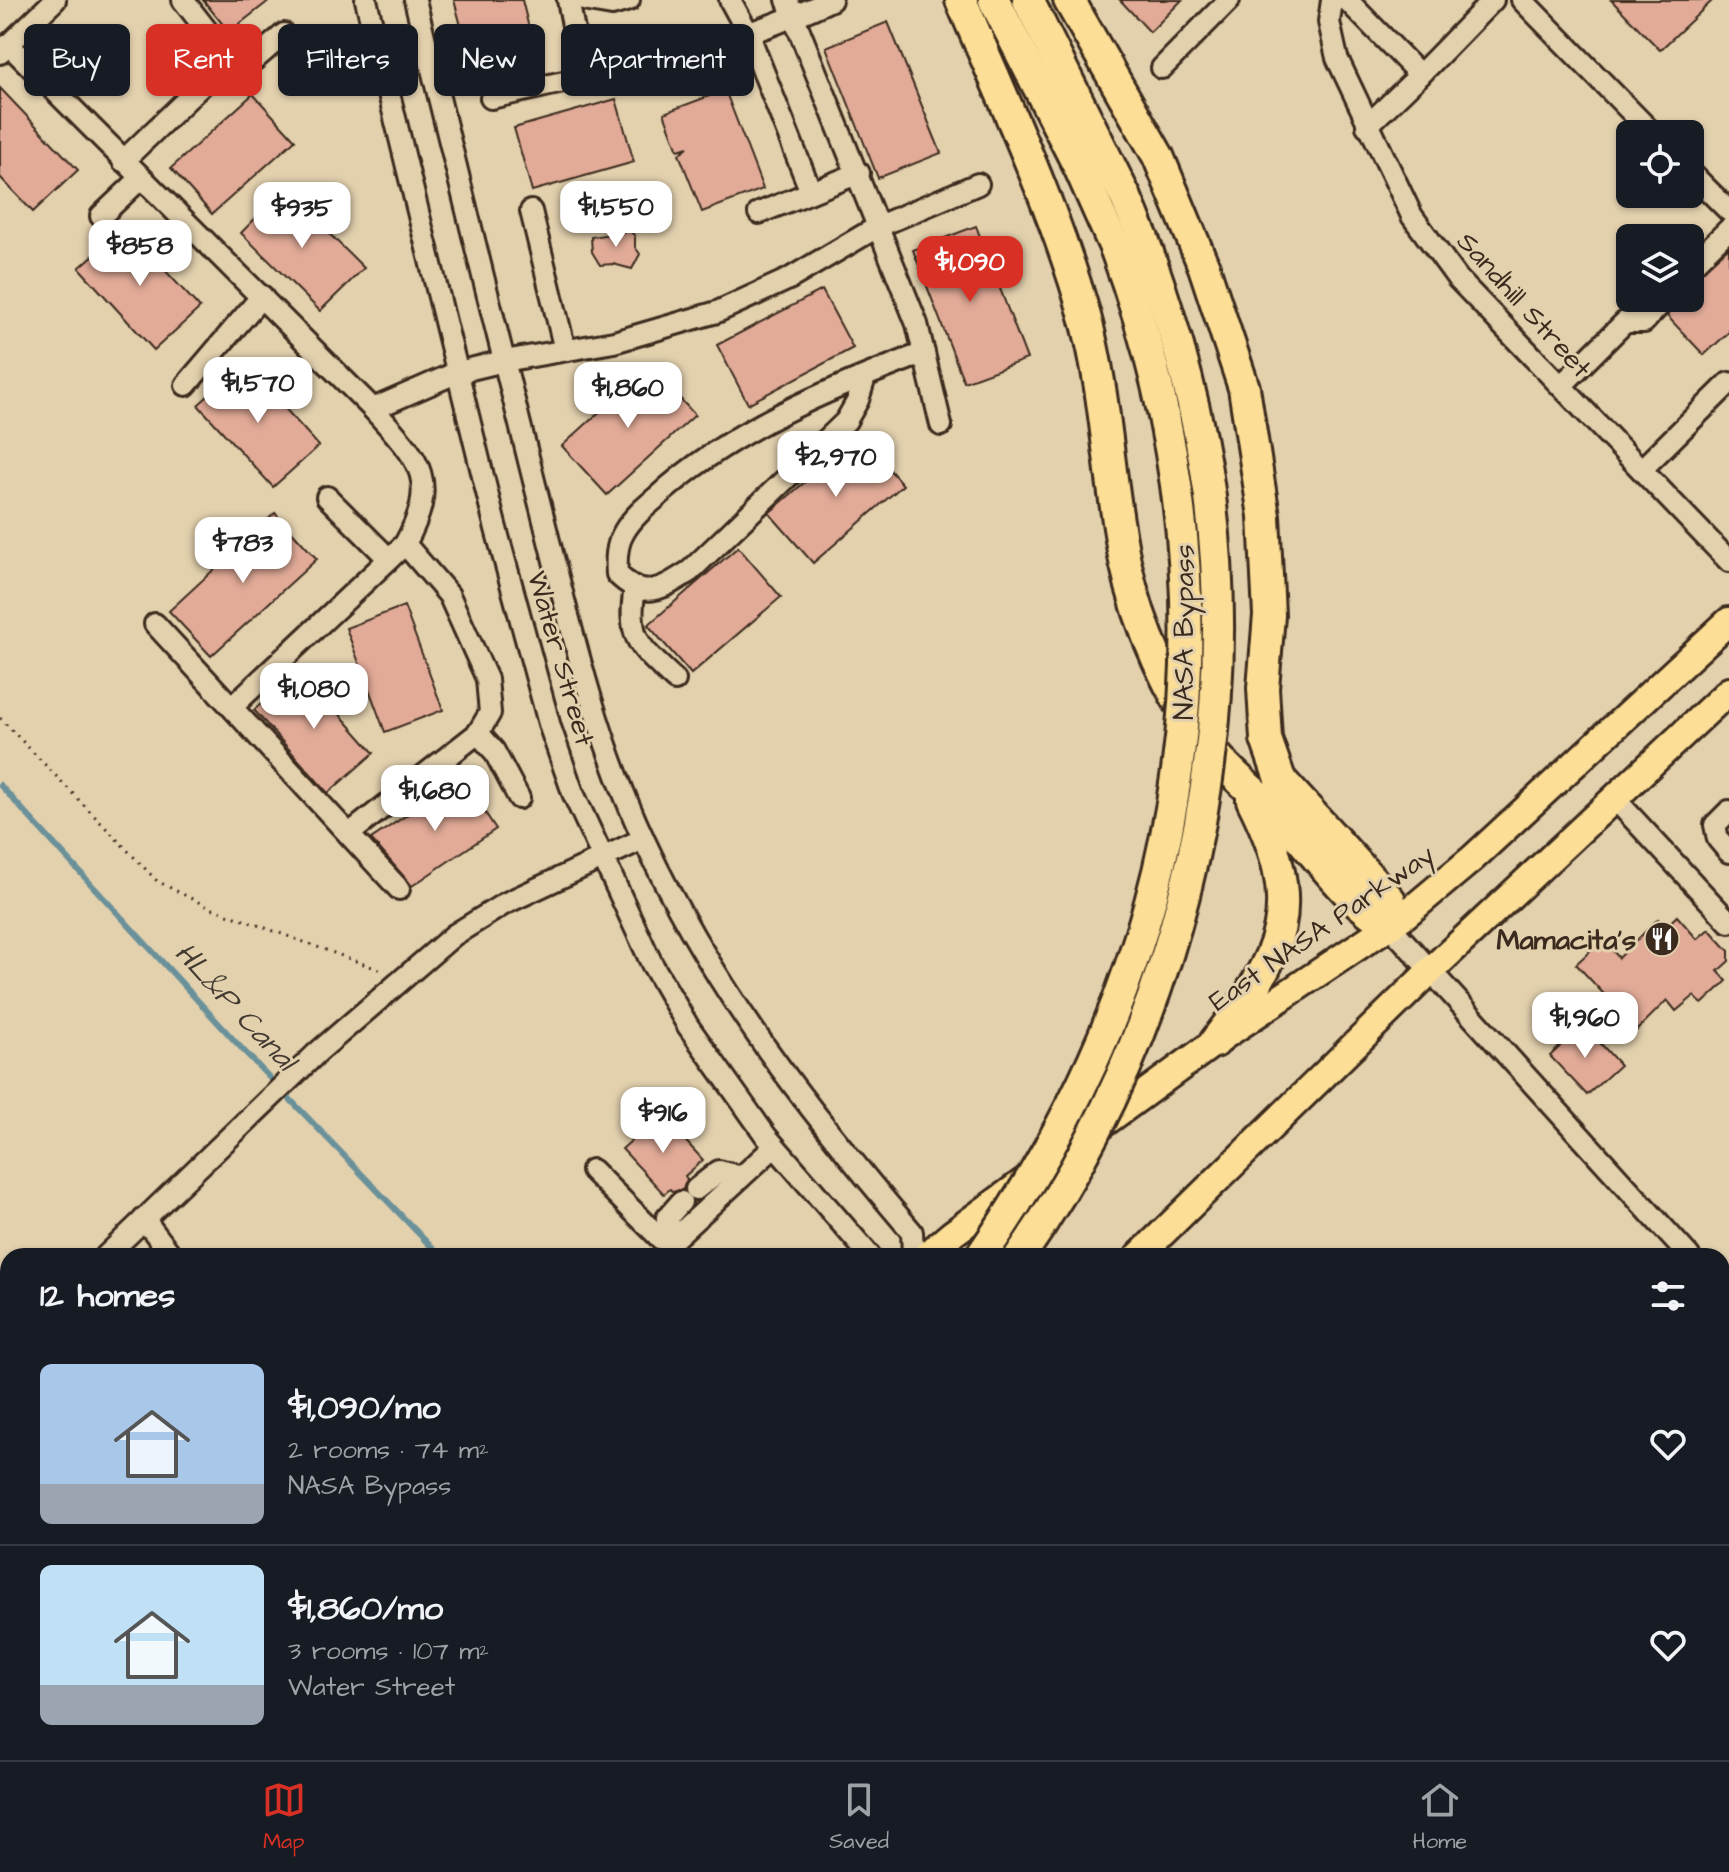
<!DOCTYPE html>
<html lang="en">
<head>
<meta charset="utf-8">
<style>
  body { margin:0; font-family:"Architects Daughter",sans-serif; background:#20242c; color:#f1f3f6; height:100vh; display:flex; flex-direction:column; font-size:30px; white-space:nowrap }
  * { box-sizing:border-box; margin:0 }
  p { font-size:26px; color:#9ea1a6 }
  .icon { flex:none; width:44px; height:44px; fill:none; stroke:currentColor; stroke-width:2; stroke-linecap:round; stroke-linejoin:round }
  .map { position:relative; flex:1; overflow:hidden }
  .details { position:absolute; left:0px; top:1248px; width:1730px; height:512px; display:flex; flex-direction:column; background:#171b24; border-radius:24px 24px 0 0; box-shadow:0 2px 6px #0004 }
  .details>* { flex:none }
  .top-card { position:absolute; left:24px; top:24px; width:800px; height:72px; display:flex; gap:16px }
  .controls { position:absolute; left:1616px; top:120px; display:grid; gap:16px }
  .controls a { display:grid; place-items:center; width:88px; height:88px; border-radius:12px; background:#171b24; box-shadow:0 2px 6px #0004; font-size:40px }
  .price { position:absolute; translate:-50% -68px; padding:0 18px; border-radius:16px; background:#fff; color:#222; font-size:26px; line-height:52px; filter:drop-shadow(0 2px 4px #0008) }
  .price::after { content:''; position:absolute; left:50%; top:48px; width:24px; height:18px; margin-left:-12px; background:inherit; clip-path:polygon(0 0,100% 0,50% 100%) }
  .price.current { background:#d93025; color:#fff }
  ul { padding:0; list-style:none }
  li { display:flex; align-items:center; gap:24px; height:200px; padding:0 40px }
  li+li { border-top:2px solid #363941 }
  li span { display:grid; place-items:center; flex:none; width:224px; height:160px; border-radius:12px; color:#555 }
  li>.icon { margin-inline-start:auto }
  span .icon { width:96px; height:96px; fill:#fffc; stroke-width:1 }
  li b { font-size:34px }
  h2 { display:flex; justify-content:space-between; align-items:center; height:96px; padding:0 40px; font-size:34px }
  .pill { padding:0 28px; border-radius:12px; background:#171b24; box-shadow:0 2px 6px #0004; font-size:28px; line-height:72px }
  .pill.current { background:#d93025; color:#fff }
  .menu { display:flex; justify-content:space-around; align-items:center; height:112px; border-top:2px solid #363941; background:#171b24; font-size:22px; color:#9ea1a6 }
  .menu a { display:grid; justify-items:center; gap:4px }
  .menu .current { color:#d93025 }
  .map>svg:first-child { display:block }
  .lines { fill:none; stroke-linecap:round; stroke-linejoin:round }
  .stream { stroke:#6a9199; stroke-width:6 }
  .building { fill:#e2ab98; stroke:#3b2a1e; stroke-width:2 }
  .minor-casing { stroke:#3b2a1e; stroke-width:26 }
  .major-casing { stroke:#3b2a1e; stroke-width:32 }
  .highway-casing { stroke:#3b2a1e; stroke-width:36 }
  .path { stroke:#3b2a1e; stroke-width:3; stroke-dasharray:2 6; stroke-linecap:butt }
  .minor { stroke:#e3d1ae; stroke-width:20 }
  .major { stroke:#fcde96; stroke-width:26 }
  .highway { stroke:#fcde96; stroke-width:30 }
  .highway-bridge-casing { stroke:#3b2a1e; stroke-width:36; stroke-linecap:butt }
  .highway-bridge { stroke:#fcde96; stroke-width:30 }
  .labels { text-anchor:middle; stroke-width:6; stroke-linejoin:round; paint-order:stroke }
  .street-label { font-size:28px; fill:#3b2a1e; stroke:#e3d1ae }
  .poi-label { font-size:28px; font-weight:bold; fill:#3b2a1e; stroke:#e3d1ae; text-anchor:end }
  .water-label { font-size:30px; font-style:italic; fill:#433b32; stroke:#e3d1ae }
</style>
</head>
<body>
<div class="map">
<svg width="1729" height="1760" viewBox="0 0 1729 1760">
  <rect width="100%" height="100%" fill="#e3d1ae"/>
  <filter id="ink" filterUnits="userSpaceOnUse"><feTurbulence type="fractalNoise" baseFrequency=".0125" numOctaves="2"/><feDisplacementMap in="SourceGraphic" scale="16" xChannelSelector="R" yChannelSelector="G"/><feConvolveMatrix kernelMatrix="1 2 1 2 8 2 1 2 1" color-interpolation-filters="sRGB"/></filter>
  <g filter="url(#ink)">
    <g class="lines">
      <path class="stream" d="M0,785L244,1051L440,1256"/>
    </g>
    <g class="building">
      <path d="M203,0H270L229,32Z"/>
      <path d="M454,0H522L532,40L469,56Z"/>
      <path d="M1120,0H1182L1150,32Z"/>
      <path d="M1611,0H1713L1660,50Z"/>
      <path d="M888,22L941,153L878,178L826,47Z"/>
      <path d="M0,88L78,170L33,212L0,177Z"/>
      <path d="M725,90L763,189L702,212L679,154L688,147L678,150L664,113Z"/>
      <path d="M253,94L295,140L212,214L171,168Z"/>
      <path d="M616,99L634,162L532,191L514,128Z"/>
      <path d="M284,189L364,268L320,311L241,233Z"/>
      <path d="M976,226L1027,359L964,382L913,250Z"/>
      <path d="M125,227L200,308L154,350L79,268Z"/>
      <path d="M630,231L635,236V247L640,254L632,269L613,264L600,265L592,252L591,237Z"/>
      <path d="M1729,247V332L1704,355L1667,316L1679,298H1690V282Z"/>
      <path d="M822,290L853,348L748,404L717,345Z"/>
      <path d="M244,363L319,446L273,487L198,405Z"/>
      <path d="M650,366L695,415L607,495L562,446Z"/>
      <path d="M859,435L903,485L813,563L769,513Z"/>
      <path d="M275,513L317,559L211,656L169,611Z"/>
      <path d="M738,547L781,597L691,674L648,625Z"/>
      <path d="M404,606L443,710L385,732L346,628Z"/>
      <path d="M300,669L374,753L328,793L254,710Z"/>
      <path d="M462,778L496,829L412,886L371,839Z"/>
      <path d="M1677,916L1697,939L1709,929L1729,951V961L1718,971L1727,981L1702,1004L1694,996L1676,1011L1667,1000L1637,1030L1576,964L1603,939L1619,958L1658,919L1665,927Z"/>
      <path d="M1583,1024L1620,1065L1587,1095L1550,1056Z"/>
      <path d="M661,1114L703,1160L685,1176L687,1179L683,1189L673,1192L670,1189L664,1194L622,1149Z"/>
    </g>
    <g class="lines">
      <defs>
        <g id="minor">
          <path d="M183,0L229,59"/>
          <path d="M366,0L495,525L550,727L573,793L652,964L688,1026L766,1136L870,1256"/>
          <path d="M415,0C455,164 496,329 537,493C567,611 593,732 645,842C713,989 807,1109 912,1232L913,1256"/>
          <path d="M568,0L583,77"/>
          <path d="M583,0L612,5L629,0"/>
          <path d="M730,0L748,33L811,192"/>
          <path d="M787,0L917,324L941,425"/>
          <path d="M1332,0L1329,22L1337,58L1412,216L1458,279L1729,561"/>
          <path d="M1347,0L1420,75L1367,126"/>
          <path d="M1522,0L1653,134"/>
          <path d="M9,45L373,409C418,459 441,478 405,544L233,706"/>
          <path d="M0,53L55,0"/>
          <path d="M1162,68L1229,0"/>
          <path d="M1420,75L1493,0"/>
          <path d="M491,98C606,72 724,51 831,0"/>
          <path d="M123,161L229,59L254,60L284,34"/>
          <path d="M1690,172L1729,211"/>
          <path d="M531,211L565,350"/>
          <path d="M759,213L859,173"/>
          <path d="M101,216L141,178"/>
          <path d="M1690,267L1729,229"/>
          <path d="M865,377L858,400L846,421L690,571C662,589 644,601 617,574C616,560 616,545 624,532C632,518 645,507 657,497C731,429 831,388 924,353"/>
          <path d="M186,385L262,296"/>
          <path d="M1561,386L1625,322H1644L1666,298"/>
          <path d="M373,409L458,372L504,361L614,342L717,312L789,279L879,226L978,184"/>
          <path d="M1642,469L1729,383"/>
          <path d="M327,497L389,559"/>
          <path d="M635,588C626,639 640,647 675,680"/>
          <path d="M155,624L399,889"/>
          <path d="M478,733L494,751L519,798"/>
          <path d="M1615,799L1729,922"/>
          <path d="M1729,811L1715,825L1718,839L1729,852"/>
          <path d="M349,834L478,733L490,713L487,679L449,595L405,544"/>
          <path d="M1389,925L1689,1256"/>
          <path d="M592,1170L661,1239H674L774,1147"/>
          <path d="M696,1189L719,1171L741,1177"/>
          <path d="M144,1219L172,1256"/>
          <path d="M674,1239L667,1218L681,1202"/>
          <path d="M106,1256L318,1052L454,935L504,904L643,839"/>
          <path d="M1722,1292L1729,1299"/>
          <path d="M0,1372L8,1365"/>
          <path d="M0,1501L8,1492"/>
          <path d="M323,1752L331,1760"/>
          <path d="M1314,1752L1316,1760"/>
          <path d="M7,1760L16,1752"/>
        </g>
        <g id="major">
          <path d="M926,1256L952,1234L1215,1042L1405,915L1473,858L1729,621"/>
          <path d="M1139,1256L1429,972L1729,691"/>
          <path d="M384,1760L393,1752"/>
        </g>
        <g id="highway">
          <path d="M961,0C1005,104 1054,207 1085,316C1107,396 1108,479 1125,561C1139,628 1170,698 1213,752C1234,778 1263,799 1287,823C1319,857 1348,902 1389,925L1390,900L1280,779L1266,739L1263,688L1269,615L1264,516L1244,388L1204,267L1158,156L1069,0"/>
          <path d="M994,0L1079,167L1116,250"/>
          <path d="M1028,0L1126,198L1143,239"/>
          <path d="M1215,1042C1284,952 1306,907 1252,800"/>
          <path d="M417,1760L425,1752"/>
          <path d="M471,1760L479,1752"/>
          <path d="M516,1760L524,1752"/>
          <path d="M596,1760L606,1752"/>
        </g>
      </defs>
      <use href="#minor" class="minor-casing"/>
      <use href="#major" class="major-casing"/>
      <use href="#highway" class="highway-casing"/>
      <path class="path" d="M0,718L157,881L208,907L383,971"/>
      <use href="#minor" class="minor"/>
      <use href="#major" class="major"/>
      <use href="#highway" class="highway"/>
      <defs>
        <g id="highway-bridge">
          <path d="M981,1256C1195,950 1245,601 1116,250"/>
          <path d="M1020,1256C1172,1037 1243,762 1210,497C1198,408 1174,323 1143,239"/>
        </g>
      </defs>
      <use href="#highway-bridge" class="highway-bridge-casing"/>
      <use href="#highway-bridge" class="highway-bridge"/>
    </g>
  </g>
  <defs>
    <symbol id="restaurant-disc" viewBox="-11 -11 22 22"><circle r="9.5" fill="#3b2a1e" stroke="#e3d1ae"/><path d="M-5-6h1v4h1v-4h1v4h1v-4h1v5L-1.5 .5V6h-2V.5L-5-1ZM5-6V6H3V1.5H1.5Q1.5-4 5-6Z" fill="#fff"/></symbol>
  </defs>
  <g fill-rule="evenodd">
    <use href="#restaurant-disc" x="1642" y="919" width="40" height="40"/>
  </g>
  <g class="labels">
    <g class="street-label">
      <text transform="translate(1525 304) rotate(48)" y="10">Sandhill Street</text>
      <text transform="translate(1183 632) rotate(-90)" y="10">NASA Bypass</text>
      <text transform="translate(562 658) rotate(74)" y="10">Water Street</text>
      <text transform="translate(1321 927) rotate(-35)" y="10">East NASA Parkway</text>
    </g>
    <g class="poi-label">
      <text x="1636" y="949">Mamacita's</text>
    </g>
    <g class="water-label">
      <text transform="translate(236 1006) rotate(47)" y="10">HL&amp;P Canal</text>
    </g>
  </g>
</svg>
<div class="controls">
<a><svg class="icon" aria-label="locate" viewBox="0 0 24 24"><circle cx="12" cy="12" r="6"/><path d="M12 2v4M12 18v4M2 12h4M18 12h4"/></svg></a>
<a><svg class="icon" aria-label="layers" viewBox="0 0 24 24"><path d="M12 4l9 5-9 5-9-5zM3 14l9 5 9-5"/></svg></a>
</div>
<b class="price" style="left:616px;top:249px">$1,550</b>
<b class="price" style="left:302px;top:250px">$935</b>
<b class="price" style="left:140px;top:288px">$858</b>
<b class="price current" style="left:970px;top:304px">$1,090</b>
<b class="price" style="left:258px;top:425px">$1,570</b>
<b class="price" style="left:628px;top:430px">$1,860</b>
<b class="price" style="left:836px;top:499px">$2,970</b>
<b class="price" style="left:243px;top:585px">$783</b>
<b class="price" style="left:314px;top:731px">$1,080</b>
<b class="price" style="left:435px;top:833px">$1,680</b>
<b class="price" style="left:1585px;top:1060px">$1,960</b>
<b class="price" style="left:663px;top:1155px">$916</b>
<div class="top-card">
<a class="pill">Buy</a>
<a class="pill current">Rent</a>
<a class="pill">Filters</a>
<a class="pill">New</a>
<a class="pill">Apartment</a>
</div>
<section class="details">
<h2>12 homes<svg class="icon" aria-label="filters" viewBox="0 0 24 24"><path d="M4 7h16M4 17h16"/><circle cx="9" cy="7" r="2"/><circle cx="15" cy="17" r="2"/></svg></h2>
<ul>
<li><span style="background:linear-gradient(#a9c7e8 75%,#9aa5b1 0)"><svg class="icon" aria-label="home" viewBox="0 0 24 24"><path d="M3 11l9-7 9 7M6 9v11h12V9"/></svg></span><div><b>$1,090/mo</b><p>2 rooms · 74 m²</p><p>NASA Bypass</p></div><svg class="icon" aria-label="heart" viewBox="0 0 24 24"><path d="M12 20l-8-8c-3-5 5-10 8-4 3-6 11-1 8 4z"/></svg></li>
<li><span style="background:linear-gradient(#bfe0f5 75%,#9aa5b1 0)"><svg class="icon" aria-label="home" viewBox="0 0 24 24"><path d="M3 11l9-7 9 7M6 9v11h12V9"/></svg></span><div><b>$1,860/mo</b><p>3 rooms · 107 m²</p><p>Water Street</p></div><svg class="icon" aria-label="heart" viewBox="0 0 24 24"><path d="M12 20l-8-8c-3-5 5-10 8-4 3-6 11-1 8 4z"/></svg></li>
</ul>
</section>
</div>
<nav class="menu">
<a class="current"><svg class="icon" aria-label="map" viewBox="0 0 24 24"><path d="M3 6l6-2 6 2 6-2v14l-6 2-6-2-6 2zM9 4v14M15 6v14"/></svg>Map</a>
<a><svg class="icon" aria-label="saved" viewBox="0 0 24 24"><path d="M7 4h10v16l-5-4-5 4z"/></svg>Saved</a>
<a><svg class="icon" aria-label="home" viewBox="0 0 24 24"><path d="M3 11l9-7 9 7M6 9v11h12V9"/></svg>Home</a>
</nav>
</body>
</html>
